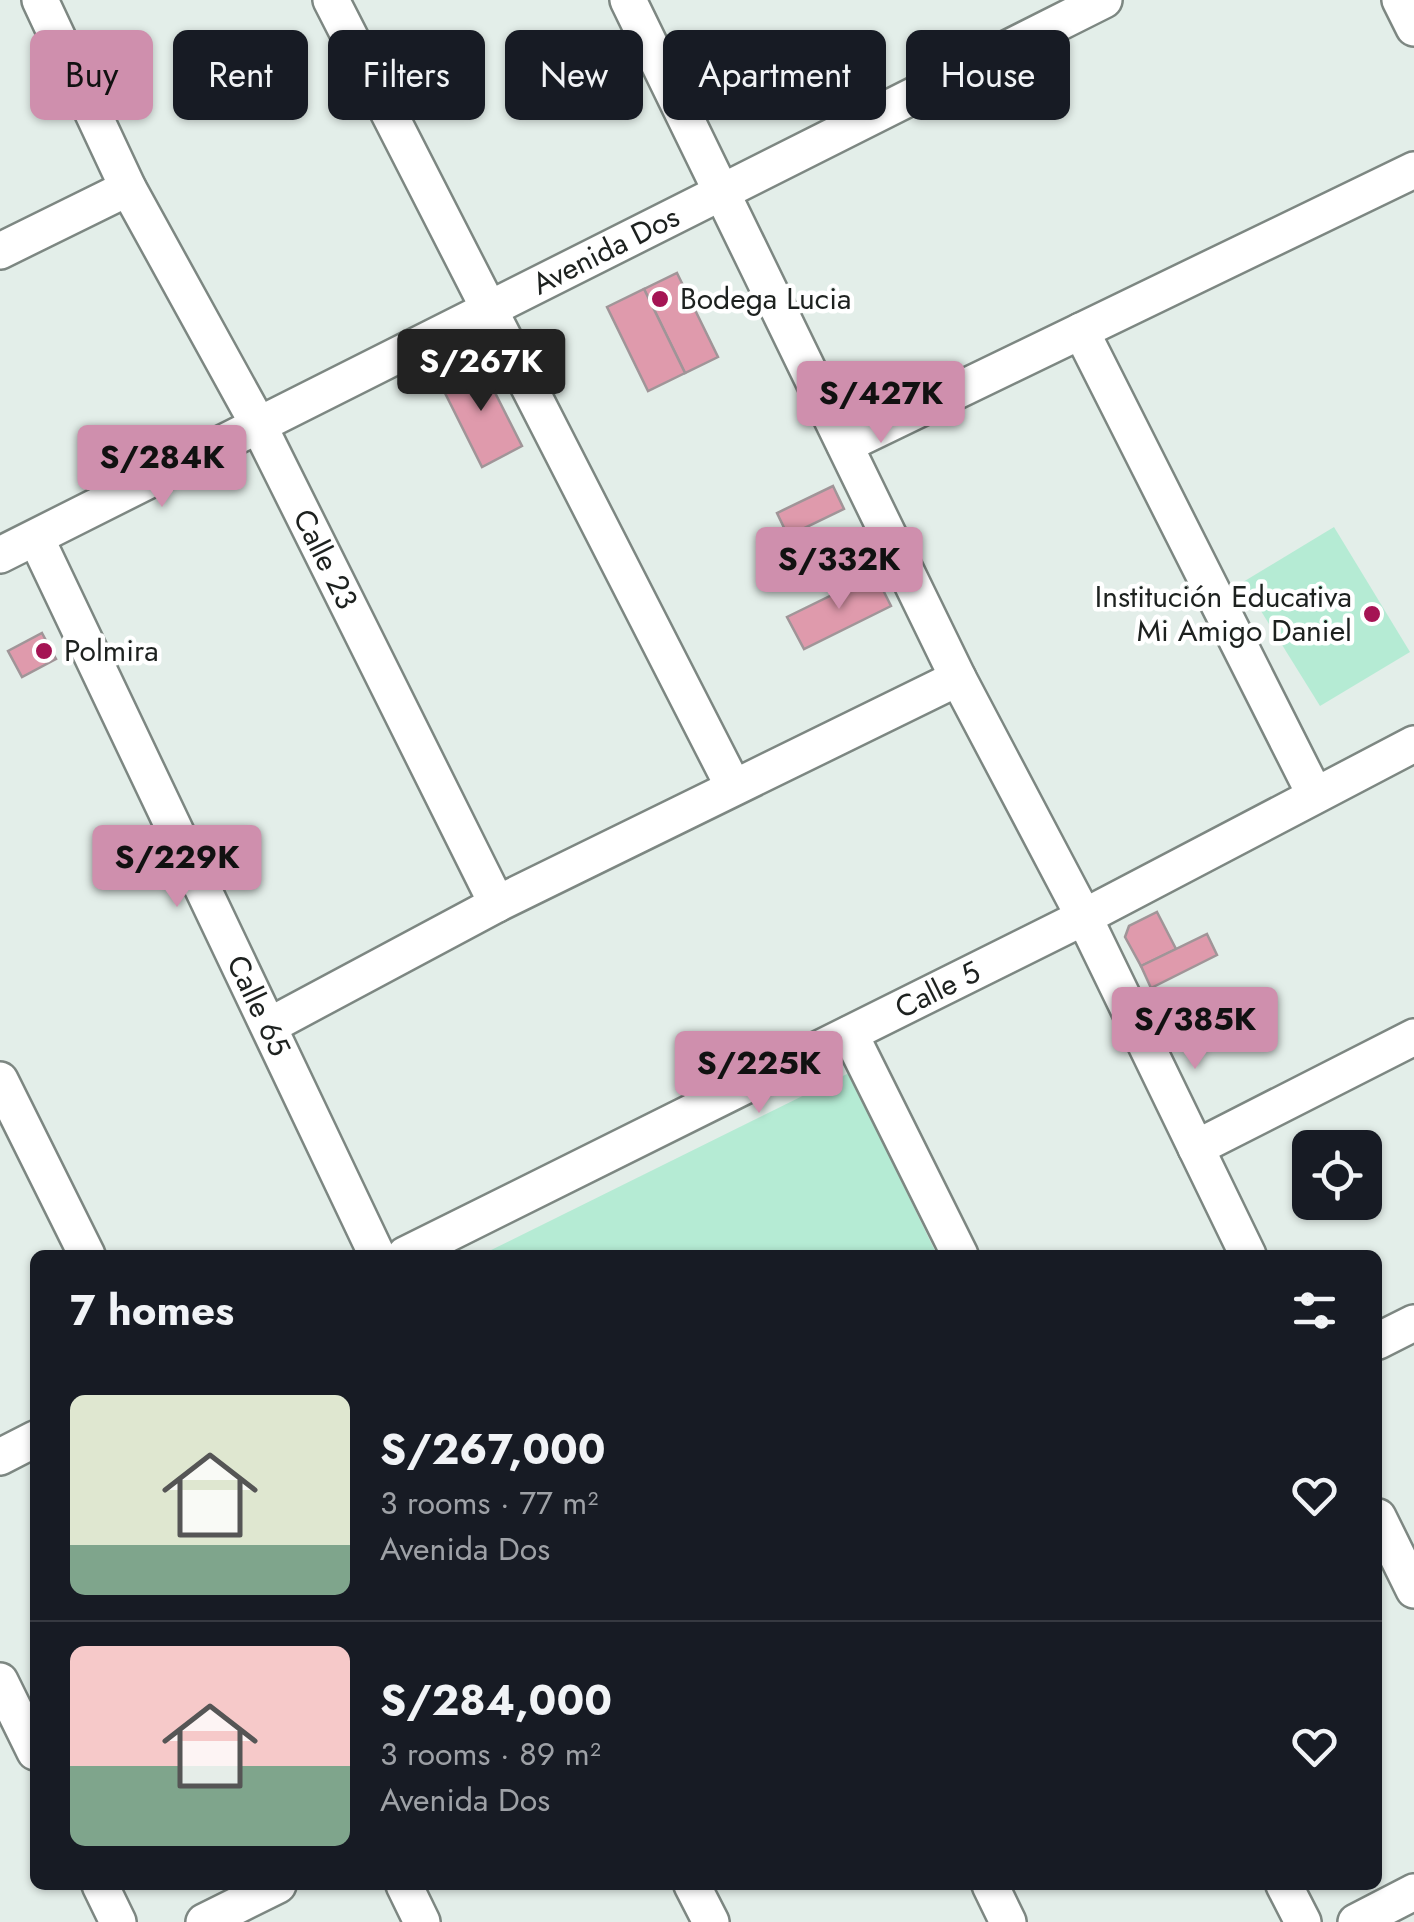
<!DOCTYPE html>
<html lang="en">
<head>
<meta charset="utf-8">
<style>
  body { margin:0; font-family:Jost,sans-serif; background:#20242c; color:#f1f3f6; height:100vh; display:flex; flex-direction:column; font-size:38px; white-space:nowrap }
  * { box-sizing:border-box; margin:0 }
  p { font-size:32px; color:#9ea1a6 }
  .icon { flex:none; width:55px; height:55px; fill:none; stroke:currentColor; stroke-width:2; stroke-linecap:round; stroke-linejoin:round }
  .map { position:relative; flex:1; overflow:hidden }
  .details { position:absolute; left:30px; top:1250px; width:1352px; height:640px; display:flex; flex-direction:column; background:#171b24; border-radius:15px; box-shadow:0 2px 8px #0004 }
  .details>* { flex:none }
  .banner { position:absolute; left:30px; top:30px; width:1355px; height:90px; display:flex; gap:20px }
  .tools { position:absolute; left:1292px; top:1130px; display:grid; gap:20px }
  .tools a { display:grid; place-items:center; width:90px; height:90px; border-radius:15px; background:#171b24; box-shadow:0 2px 8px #0004; font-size:50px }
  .price { position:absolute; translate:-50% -85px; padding:0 22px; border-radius:10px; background:#cf8fad; color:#111; font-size:32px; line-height:65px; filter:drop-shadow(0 2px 5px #0008) }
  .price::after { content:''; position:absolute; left:50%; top:60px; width:30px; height:22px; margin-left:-15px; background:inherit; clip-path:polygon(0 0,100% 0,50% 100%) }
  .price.on { background:#222; color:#fff }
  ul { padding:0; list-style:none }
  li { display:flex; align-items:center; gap:30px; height:250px; padding:0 40px }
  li+li { border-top:2px solid #363941 }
  li span { display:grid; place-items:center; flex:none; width:280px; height:200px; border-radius:15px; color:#555 }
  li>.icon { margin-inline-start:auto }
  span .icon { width:120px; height:120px; fill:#fffc; stroke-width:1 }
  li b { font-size:42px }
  h2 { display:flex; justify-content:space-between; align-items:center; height:120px; padding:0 40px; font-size:42px }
  .pill { padding:0 35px; border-radius:15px; background:#171b24; box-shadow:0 2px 8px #0004; font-size:35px; line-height:90px }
  .pill.on { background:#cf8fad; color:#111 }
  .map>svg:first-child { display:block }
  .green { fill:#b5ebd4 }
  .building { fill:#df9aac; stroke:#a09598; stroke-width:2.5 }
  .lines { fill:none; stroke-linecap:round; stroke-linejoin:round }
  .minor-casing { stroke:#7d8782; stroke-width:40 }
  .minor { stroke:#fff; stroke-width:35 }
  .poi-dot { fill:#a51454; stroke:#fff; stroke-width:4 }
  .labels { text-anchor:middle; stroke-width:9; stroke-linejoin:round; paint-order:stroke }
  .street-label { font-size:30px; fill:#1d211f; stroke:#fff }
  .poi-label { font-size:30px; fill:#1d211f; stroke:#fff; text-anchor:start }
</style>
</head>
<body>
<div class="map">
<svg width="1414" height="1922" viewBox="0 0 1414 1922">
  <rect width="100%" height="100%" fill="#e3eee9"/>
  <g class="green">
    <path d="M1334,527L1410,652L1320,706L1243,582Z"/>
    <path d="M849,1073L937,1255H481Z"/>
  </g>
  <g class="building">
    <path d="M677,273L718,357L685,373L644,289Z"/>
    <path d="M644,289L685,373L648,391L607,307Z"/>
    <path d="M479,361L522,446L482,467L439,381Z"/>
    <path d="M833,486L844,509L788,536L777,513Z"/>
    <path d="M875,574L891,606L804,649L787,617Z"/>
    <path d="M42,633L56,659L22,677L8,651Z"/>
    <path d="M1157,912L1176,949L1141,966L1125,937L1129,926Z"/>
    <path d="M1207,934L1217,955L1151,988L1141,966Z"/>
  </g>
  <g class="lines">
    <defs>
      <g id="minor">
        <path id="s1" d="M40,0L128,188L258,424L497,904"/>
        <path d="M331,0L733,786"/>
        <path d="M628,0L958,678L1084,917L1248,1255"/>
        <path d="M1400,0L1414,28"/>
        <path d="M0,251L128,188"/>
        <path d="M1081,331L1315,795"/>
        <path d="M845,445L1414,170"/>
        <path id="s2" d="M36,538L377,1255"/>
        <path id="s3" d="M0,555L1104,0"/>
        <path d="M269,1026L497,904L958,678"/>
        <path d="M850,1034L960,1255"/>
        <path d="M0,1080L87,1255"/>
        <path d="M1196,1148L1414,1037"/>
        <path id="s4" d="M405,1255L1084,917L1414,744"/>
        <path d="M1378,1341L1414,1323"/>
        <path d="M0,1457L35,1439"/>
        <path d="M1378,1517L1414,1590"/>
        <path d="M0,1681L35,1752"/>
        <path d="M100,1885L118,1922"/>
        <path d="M404,1885L422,1922"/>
        <path d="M692,1885L711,1922"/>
        <path d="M990,1885L1008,1922"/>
        <path d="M1284,1885L1303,1922"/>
        <path d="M204,1922L278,1885"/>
        <path d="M1356,1922L1414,1892"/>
      </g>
    </defs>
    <use href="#minor" class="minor-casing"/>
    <use href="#minor" class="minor"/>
  </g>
  <g class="poi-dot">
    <circle cx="660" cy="299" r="10"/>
    <circle cx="1372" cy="614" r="10"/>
    <circle cx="44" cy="651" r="10"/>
  </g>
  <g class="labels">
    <g class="street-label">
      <text dy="10" stroke="none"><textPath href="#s3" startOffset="678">Avenida Dos</textPath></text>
      <text dy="10" stroke="none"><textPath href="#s1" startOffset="628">Calle 23</textPath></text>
      <text dy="10" stroke="none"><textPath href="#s4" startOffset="595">Calle 5</textPath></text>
      <text dy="10" stroke="none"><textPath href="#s2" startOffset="518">Calle 65</textPath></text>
    </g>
    <g class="poi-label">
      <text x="680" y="309">Bodega Lucia</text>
      <text x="1352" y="607" text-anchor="end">Institución Educativa<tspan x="1352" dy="34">Mi Amigo Daniel</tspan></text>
      <text x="64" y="661">Polmira</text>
    </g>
  </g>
</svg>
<div class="tools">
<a><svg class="icon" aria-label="locate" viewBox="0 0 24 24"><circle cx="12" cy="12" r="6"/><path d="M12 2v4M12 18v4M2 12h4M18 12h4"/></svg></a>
</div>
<b class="price on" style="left:481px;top:414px">S/267K</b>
<b class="price" style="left:881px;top:446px">S/427K</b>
<b class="price" style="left:162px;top:510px">S/284K</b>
<b class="price" style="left:839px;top:612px">S/332K</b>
<b class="price" style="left:177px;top:910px">S/229K</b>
<b class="price" style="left:1195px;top:1072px">S/385K</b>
<b class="price" style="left:759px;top:1116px">S/225K</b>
<div class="banner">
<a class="pill on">Buy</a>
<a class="pill">Rent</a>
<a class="pill">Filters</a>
<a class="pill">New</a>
<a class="pill">Apartment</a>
<a class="pill">House</a>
</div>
<section class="details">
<h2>7 homes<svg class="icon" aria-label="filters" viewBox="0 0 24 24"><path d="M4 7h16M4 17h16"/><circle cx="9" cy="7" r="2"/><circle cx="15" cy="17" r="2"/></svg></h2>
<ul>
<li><span style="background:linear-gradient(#dfe7d0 75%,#7fa58c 0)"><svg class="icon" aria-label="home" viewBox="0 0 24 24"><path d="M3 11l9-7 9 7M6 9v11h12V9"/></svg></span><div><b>S/267,000</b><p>3 rooms · 77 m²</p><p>Avenida Dos</p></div><svg class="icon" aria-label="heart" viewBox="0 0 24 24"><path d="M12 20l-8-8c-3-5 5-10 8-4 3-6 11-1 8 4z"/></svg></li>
<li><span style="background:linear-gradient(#f6c9c9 60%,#7fa58c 0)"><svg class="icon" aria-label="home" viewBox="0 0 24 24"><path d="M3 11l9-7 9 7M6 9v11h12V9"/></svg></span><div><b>S/284,000</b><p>3 rooms · 89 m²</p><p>Avenida Dos</p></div><svg class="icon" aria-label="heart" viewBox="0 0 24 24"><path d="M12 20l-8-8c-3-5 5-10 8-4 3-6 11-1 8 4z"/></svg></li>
</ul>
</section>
</div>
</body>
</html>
